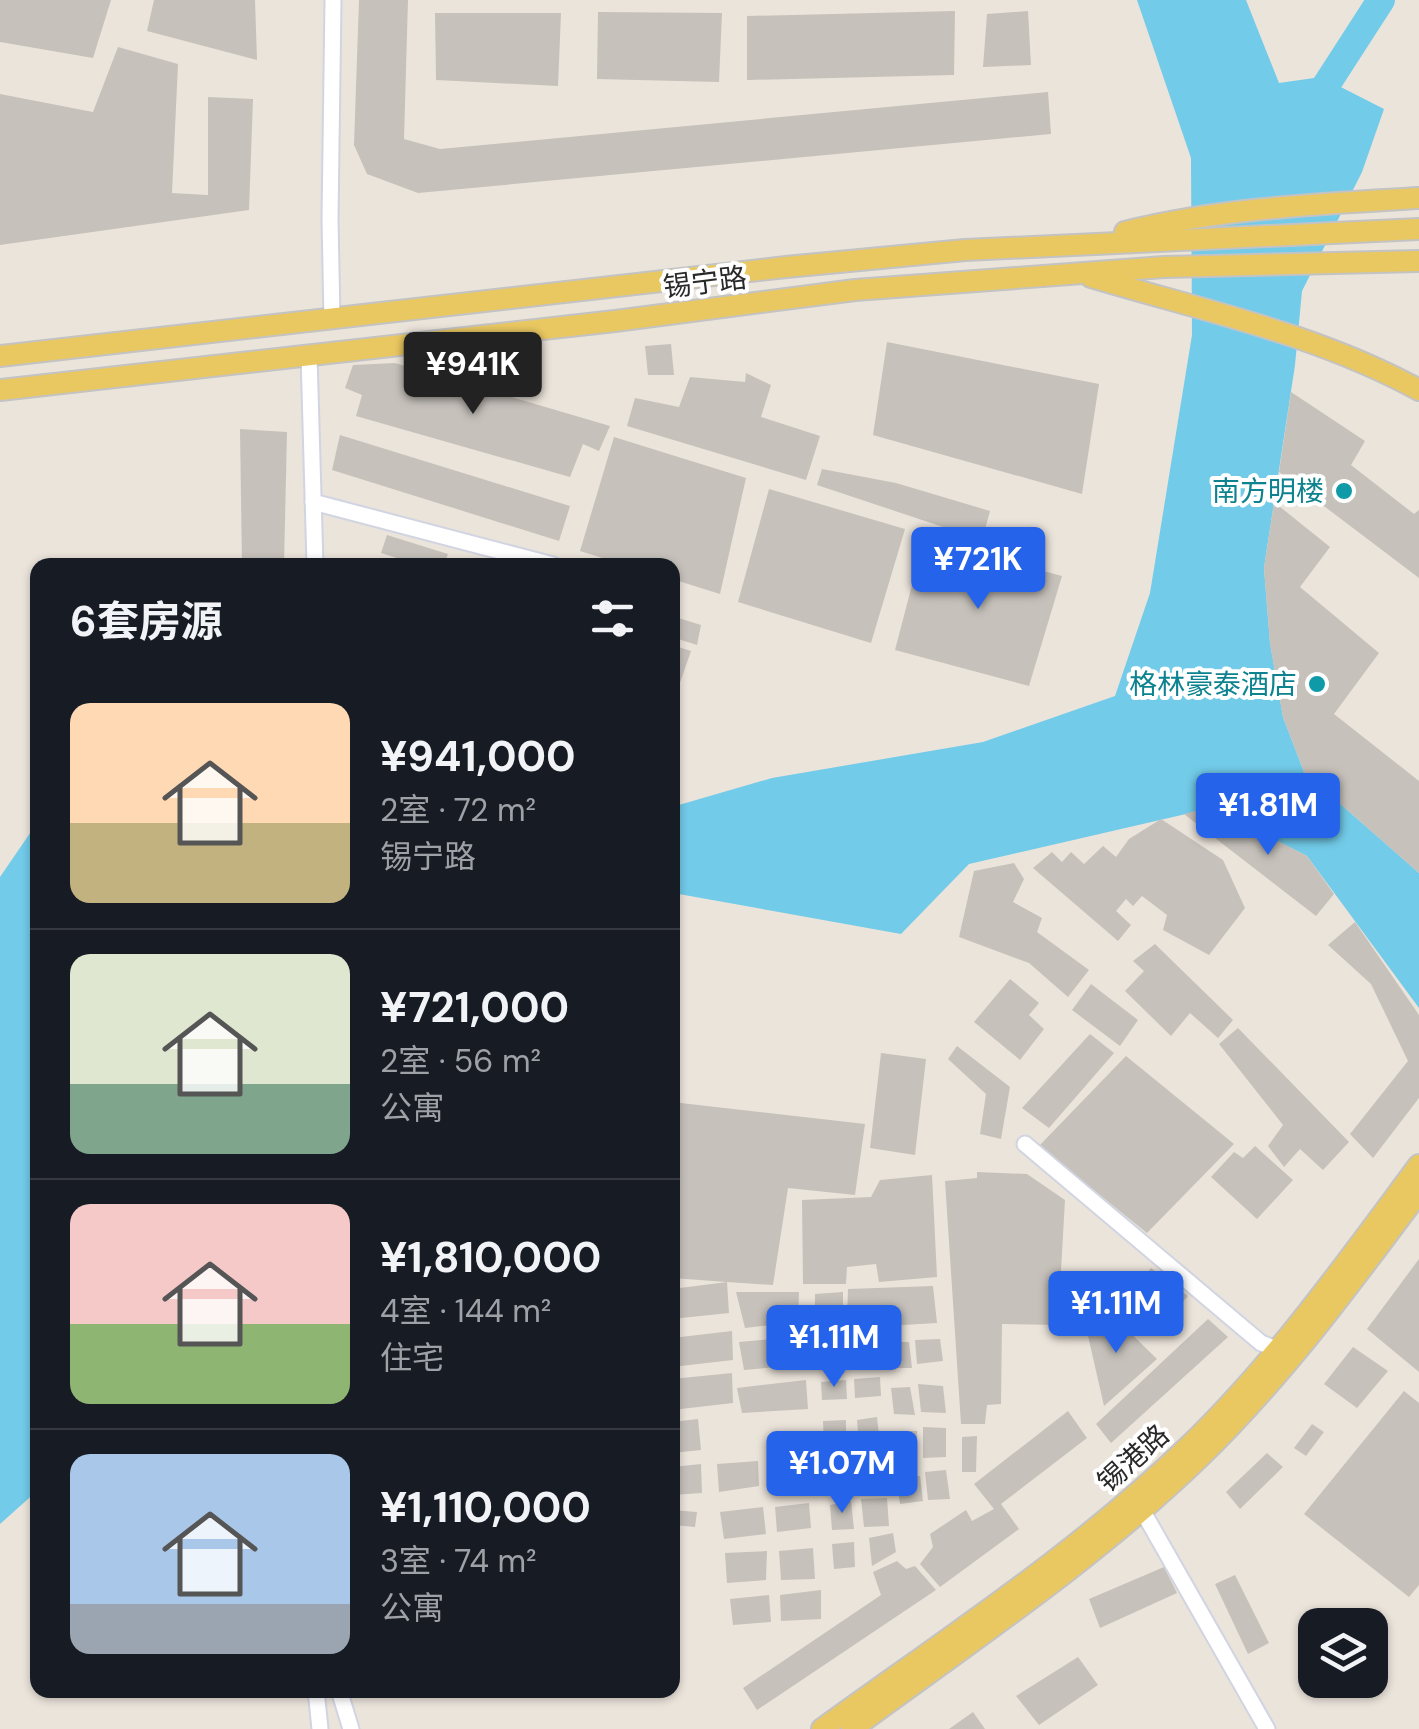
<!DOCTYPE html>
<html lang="zh">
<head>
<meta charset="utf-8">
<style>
  body { margin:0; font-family:"DM Sans","Noto Sans SC",sans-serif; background:#242831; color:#f1f3f6; height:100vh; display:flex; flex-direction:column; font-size:38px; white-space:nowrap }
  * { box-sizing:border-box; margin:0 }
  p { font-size:32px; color:#9ea1a6 }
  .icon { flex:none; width:55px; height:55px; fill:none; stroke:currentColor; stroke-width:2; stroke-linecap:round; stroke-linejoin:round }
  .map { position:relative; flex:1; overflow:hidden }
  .drawer { position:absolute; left:30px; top:558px; width:650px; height:1140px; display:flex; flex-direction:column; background:#171b24; border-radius:20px; box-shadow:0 2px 8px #0004 }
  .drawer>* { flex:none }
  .tools { position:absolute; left:1298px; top:1608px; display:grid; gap:20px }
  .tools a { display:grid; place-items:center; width:90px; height:90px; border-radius:20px; background:#171b24; box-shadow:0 2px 8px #0004; font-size:50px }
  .price { position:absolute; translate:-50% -85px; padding:0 22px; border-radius:10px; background:#2563eb; color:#fff; font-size:32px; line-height:65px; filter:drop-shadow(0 2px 5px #0008) }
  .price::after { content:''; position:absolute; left:50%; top:60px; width:30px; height:22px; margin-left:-15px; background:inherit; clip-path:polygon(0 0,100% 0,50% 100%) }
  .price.active { background:#222; color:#fff }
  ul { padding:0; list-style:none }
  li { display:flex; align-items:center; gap:30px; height:250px; padding:0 40px }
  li+li { border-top:2px solid #363941 }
  li span { display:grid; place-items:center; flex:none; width:280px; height:200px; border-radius:20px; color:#555 }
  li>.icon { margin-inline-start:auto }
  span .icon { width:120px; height:120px; fill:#fffc; stroke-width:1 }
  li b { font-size:42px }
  h2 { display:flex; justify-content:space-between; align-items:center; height:120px; padding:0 40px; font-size:42px }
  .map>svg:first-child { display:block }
  .water { fill:#72cbe9 }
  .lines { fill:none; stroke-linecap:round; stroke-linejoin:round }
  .river { stroke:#72cbe9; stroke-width:28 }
  .building { fill:#c6c1bb }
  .minor-casing { stroke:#d1d4e1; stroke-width:19 }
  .major-casing { stroke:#c3c3c3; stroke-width:24 }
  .minor { stroke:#fff; stroke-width:15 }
  .major { stroke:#eac861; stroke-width:20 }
  .culture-dot { fill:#0f9aa8; stroke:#fff; stroke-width:4 }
  .labels { text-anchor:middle; stroke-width:8; stroke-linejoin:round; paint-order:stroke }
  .street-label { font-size:28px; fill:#292929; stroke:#fff }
  .culture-label { font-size:28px; fill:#0d838f; stroke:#fff; text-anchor:end }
</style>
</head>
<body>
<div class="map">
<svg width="1419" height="1729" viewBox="0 0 1419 1729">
  <rect width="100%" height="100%" fill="#ebe4db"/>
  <g class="water">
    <path d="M1137,0H1246L1279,83L1321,77L1384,109L1362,172L1302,291L1295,365L1264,568L1270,643L1283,717L1304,772L1419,873V1008L1307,856L1212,808L969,864L901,934L673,893L672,807L772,778L983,742L1115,696L1150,593L1192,335L1191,158Z"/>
    <path d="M37,823V1491L0,1524V877Z"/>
  </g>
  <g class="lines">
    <path class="river" d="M1310,110L1381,0"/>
  </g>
  <g class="building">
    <path d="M0,0H111L93,58L0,42Z"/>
    <path d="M154,0H255L257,60L147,31Z"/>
    <path d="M359,0H408L404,139L440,149L1048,92L1051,134L418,193L367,174L354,145Z"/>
    <path d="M955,11L954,75L747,80V16Z"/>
    <path d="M1028,11L1031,65L983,67L987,14Z"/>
    <path d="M598,12L722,13L719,82L597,79Z"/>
    <path d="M435,13H561L558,86L436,80Z"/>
    <path d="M118,47L178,64L172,193L208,195V97L253,99L249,210L0,245V94L93,112Z"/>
    <path d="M887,342L1099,384L1082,494L873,435Z"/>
    <path d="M671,344L674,375H648L645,346Z"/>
    <path d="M395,363L610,426L599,451L583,444L570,477L356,416L362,395L345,388L353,365Z"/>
    <path d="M746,373L771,385L761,417L820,436L806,480L627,426L635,398L679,407L690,377L745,382Z"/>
    <path d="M1291,392L1365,441L1351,465L1414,514L1419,510V578L1279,472Z"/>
    <path d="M240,429L287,432L284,565H242Z"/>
    <path d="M340,435L570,506L559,541L332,470Z"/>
    <path d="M614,437L746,478L720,594L672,579V565H625L580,551Z"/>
    <path d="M822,469L896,483L990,511L982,540L817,485Z"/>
    <path d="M769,489L905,529L871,643L738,602Z"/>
    <path d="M1274,502L1330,547L1300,587L1379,653L1334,714L1419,781V873L1304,772L1283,717L1270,644L1264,568Z"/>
    <path d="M387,535L448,554L444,565H419L381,553Z"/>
    <path d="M924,539L1062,576L1029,686L895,650Z"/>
    <path d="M672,616L701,625L697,645L672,637Z"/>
    <path d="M672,645L691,651L673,703H672Z"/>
    <path d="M1211,807L1307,856L1334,894L1316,916L1184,814Z"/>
    <path d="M1161,819L1223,860L1245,908L1209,955L1163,930L1167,915L1142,896L1133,906L1126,899L1116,911L1131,925L1118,941L1033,868L1052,852L1062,862L1071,852L1084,864L1103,846L1116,857L1129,839Z"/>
    <path d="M1014,863L1024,879L1013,902L1042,918L1037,932L1089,970L1068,997L1029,963L959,937L974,871Z"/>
    <path d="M1355,922L1419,1015V1098L1373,1158L1350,1134L1408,1061L1371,984L1328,945Z"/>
    <path d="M1155,944L1233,1020L1218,1038L1190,1013L1171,1036L1125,991L1144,971L1133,961Z"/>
    <path d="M1010,979L1039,1003L1029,1015L1044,1029L1020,1060L974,1022Z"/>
    <path d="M1091,984L1138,1020L1120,1046L1072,1010Z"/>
    <path d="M1238,1028L1349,1142L1323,1170L1300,1149L1284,1167L1268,1146L1283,1125L1219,1044Z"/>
    <path d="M1090,1034L1114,1053L1049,1128L1022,1108Z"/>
    <path d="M957,1046L1010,1087L1001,1139L980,1134L986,1094L948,1059Z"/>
    <path d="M881,1053L926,1059L915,1155L870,1148Z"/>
    <path d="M1126,1056L1234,1144L1147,1233L1039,1146Z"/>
    <path d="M672,1102L865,1124L855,1195L788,1188L773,1285L727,1282L729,1313L672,1319V1289L727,1282L672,1278Z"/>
    <path d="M1255,1146L1293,1180L1257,1219L1211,1177L1234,1152L1243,1158Z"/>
    <path d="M977,1172L1027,1174L1065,1200L1058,1325L1002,1324L1001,1404L987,1405L985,1424H961L945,1181L977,1178Z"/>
    <path d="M932,1175L937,1277L879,1282L876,1264L847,1267L846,1284H803L802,1200L871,1197L880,1180Z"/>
    <path d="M1419,1259V1372L1367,1329Z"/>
    <path d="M1151,1268L1188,1296L1178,1307L1143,1278Z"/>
    <path d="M933,1286L937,1323L886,1326L881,1312H876L877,1319L847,1318L848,1289Z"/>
    <path d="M736,1292H799L798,1322L745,1328Z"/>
    <path d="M843,1292V1321H815V1294Z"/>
    <path d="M1108,1311L1157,1359L1104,1406L1086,1327Z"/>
    <path d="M1208,1319L1228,1337L1111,1443L1096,1424Z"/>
    <path d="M732,1331L733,1360L672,1367V1338Z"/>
    <path d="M797,1337L798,1365L744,1370L739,1342Z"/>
    <path d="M876,1337L877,1362L850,1359L851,1339Z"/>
    <path d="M940,1339L943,1361L917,1364L915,1340Z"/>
    <path d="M846,1340V1361L815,1362L814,1341Z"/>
    <path d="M885,1342H909L912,1368H890Z"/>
    <path d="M1353,1347L1388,1371L1357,1408L1324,1384Z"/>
    <path d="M732,1373L733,1403L672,1410V1379Z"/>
    <path d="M880,1377L881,1396L855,1398L854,1379Z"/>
    <path d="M806,1380L808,1409L742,1413L737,1388Z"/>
    <path d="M846,1380L847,1399L822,1400L821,1382Z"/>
    <path d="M918,1384L943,1386L946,1413L921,1412Z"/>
    <path d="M910,1387L915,1415L894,1414L891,1388Z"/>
    <path d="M1404,1391L1419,1403V1585L1409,1597L1304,1514Z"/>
    <path d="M1068,1411L1087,1438L1001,1504L1019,1529L940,1587L920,1564L933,1547L930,1534L966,1510L972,1521L994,1509L974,1484Z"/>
    <path d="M877,1417L880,1444L859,1445L857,1420Z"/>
    <path d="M698,1419L701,1450L672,1453V1422Z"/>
    <path d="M846,1420V1446H824L823,1421Z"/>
    <path d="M1312,1424L1324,1432L1306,1456L1294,1448Z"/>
    <path d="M923,1427L946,1428V1457L923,1458Z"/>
    <path d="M894,1431H917V1460L894,1461Z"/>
    <path d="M977,1436L976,1472H962V1437Z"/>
    <path d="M1267,1453L1283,1467L1240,1509L1226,1492Z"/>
    <path d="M881,1459L882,1481L860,1483L858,1461Z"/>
    <path d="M758,1461L759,1486L719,1492L717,1464Z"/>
    <path d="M803,1461V1484L768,1486L767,1463Z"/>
    <path d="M852,1461L853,1487H828L826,1463Z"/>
    <path d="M701,1464L702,1493L672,1495V1467Z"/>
    <path d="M946,1470L950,1499L928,1500L925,1472Z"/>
    <path d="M896,1474L920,1476L923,1501L900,1504Z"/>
    <path d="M887,1498L889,1526L864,1527L861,1499Z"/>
    <path d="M851,1501L854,1529L832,1530L830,1505Z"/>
    <path d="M809,1503L811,1528L777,1532L775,1507Z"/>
    <path d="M763,1507L766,1534L724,1539L720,1512Z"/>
    <path d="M672,1510L697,1512L695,1527L672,1525Z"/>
    <path d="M893,1533L896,1552L872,1566L869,1538Z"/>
    <path d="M854,1542L855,1567L834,1569L832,1544Z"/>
    <path d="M813,1548L815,1579L781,1580L779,1551Z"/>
    <path d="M767,1551L766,1580L727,1583L725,1553Z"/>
    <path d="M897,1561L906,1569L915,1566L936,1590L757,1710L743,1688L881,1595L873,1572Z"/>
    <path d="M1164,1567L1177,1593L1100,1628L1089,1599Z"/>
    <path d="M1235,1575L1269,1643L1248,1654L1215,1584Z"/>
    <path d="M821,1590V1619L781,1621L780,1595Z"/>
    <path d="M769,1595L771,1622L733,1625L730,1599Z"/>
    <path d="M1078,1657L1098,1685L1039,1725L1016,1696Z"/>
    <path d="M1377,1658L1380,1682L1312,1694L1307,1667L1315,1666V1680H1370V1659Z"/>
    <path d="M973,1712L985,1729H949Z"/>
  </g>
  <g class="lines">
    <defs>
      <g id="minor">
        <path d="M332,319L330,219L333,0"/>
        <path d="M309,355L315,565"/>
        <path d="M313,502L553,565"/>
        <path d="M1025,1144L1261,1343L1279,1350"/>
        <path d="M1142,1510L1267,1729"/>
        <path d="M316,1690L320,1729"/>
        <path d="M339,1690L351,1729"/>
      </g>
      <g id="major">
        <path d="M1125,232C1220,208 1322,204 1419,198"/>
        <path d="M1091,277C1201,310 1317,334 1419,390"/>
        <path d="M0,356L786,267L965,250L1419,229"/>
        <path d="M0,390L615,321L855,290L1164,267L1419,261"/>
        <path d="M822,1729C946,1639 1078,1553 1188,1447C1276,1362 1346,1263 1419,1165"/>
        <path d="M852,1729C970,1642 1095,1559 1200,1457C1283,1376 1350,1285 1419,1192"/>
      </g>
    </defs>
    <use href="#minor" class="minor-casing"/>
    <use href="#major" class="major-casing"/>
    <use href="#minor" class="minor"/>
    <use href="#major" class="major"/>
  </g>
  <g class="culture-dot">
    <circle cx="1344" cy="491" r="10"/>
    <circle cx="1317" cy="684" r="10"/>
  </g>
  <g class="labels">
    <g class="street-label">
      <text transform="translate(705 282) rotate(-7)" y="10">锡宁路</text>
      <text transform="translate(1133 1458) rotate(-42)" y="10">锡港路</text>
    </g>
    <g class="culture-label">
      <text x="1324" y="501">南方明楼</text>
      <text x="1297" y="694">格林豪泰酒店</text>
    </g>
  </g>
</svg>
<div class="tools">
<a><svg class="icon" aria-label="layers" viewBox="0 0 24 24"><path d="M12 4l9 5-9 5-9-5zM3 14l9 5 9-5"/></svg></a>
</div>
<b class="price active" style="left:473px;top:417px">¥941K</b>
<b class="price" style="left:978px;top:612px">¥721K</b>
<b class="price" style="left:1268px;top:858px">¥1.81M</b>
<b class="price" style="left:1116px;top:1356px">¥1.11M</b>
<b class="price" style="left:834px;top:1390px">¥1.11M</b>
<b class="price" style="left:842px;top:1516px">¥1.07M</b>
<section class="drawer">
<h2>6套房源<svg class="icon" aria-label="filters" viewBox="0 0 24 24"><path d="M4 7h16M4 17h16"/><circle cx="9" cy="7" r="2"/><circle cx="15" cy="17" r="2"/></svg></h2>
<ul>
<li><span style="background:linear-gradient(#ffd9b3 60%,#c2b280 0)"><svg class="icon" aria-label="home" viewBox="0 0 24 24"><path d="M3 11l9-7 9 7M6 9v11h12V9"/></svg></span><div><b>¥941,000</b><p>2室 · 72 m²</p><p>锡宁路</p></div></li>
<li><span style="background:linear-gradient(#dfe7d0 65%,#7fa58c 0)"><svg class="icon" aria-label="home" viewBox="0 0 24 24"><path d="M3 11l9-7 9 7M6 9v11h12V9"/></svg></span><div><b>¥721,000</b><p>2室 · 56 m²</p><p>公寓</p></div></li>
<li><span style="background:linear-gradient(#f6c9c9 60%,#8fb573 0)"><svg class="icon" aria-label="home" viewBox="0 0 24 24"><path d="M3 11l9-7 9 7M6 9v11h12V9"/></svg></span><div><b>¥1,810,000</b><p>4室 · 144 m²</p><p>住宅</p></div></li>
<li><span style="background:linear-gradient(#a9c7e8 75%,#9aa5b1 0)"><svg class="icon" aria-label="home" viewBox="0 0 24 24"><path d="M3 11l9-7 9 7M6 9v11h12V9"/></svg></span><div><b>¥1,110,000</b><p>3室 · 74 m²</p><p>公寓</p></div></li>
</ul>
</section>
</div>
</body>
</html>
